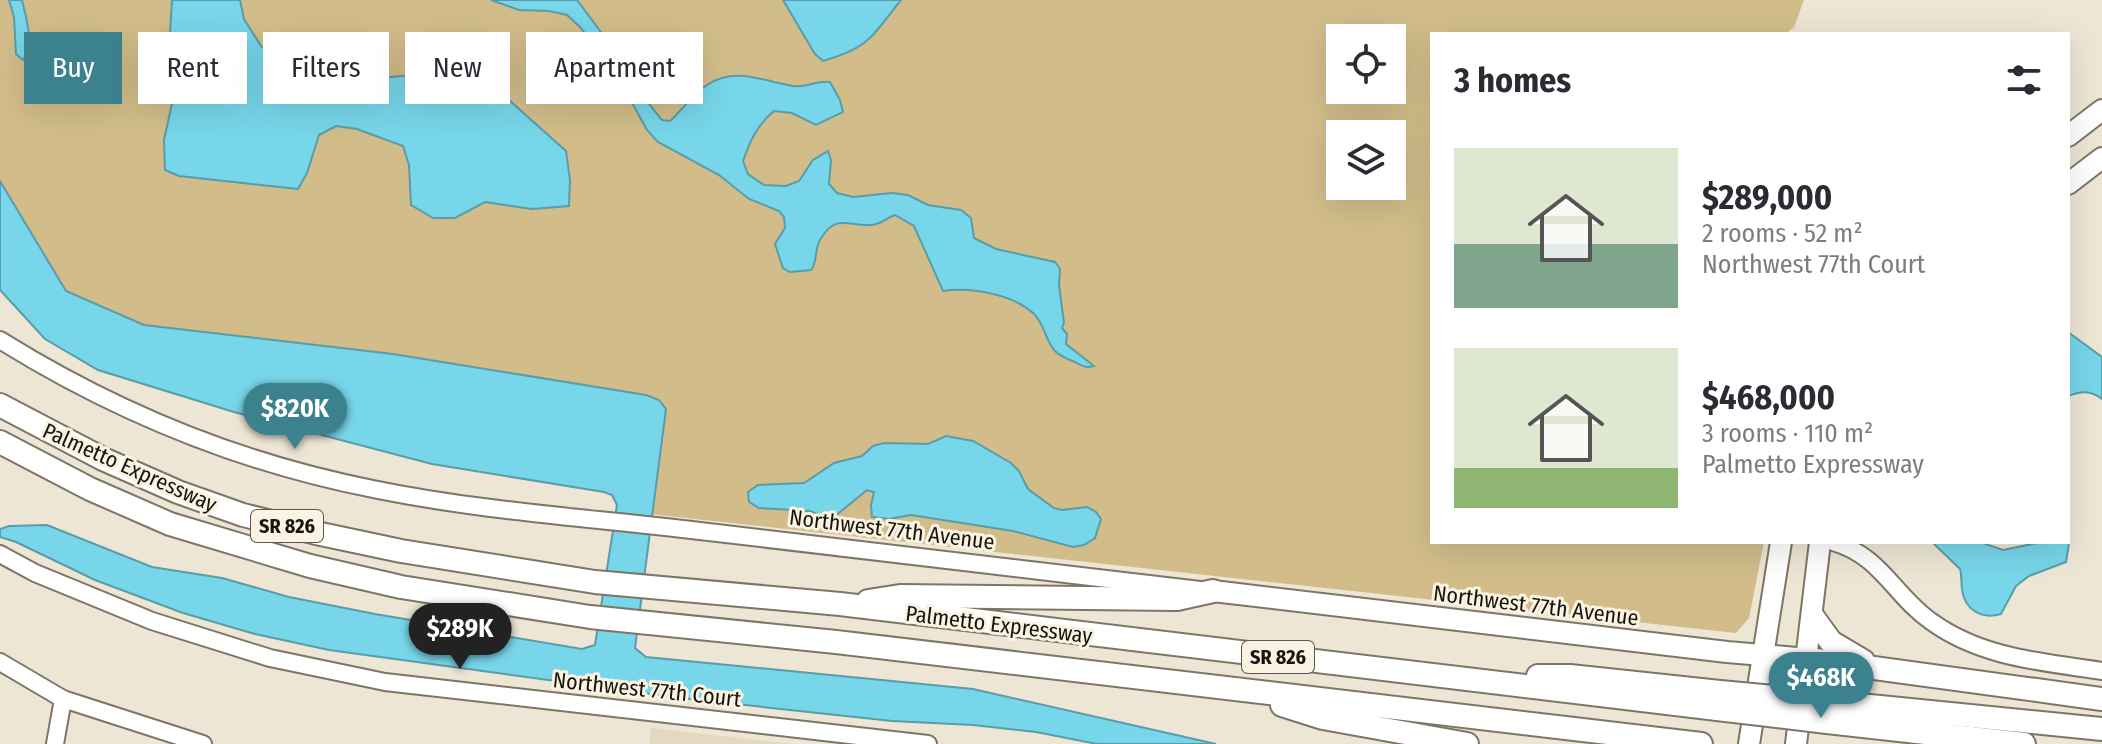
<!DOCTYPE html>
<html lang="en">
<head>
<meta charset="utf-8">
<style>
  body { margin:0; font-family:"Fira Sans Condensed",sans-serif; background:#f2f2f3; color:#2b2b33; height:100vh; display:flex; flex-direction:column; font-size:30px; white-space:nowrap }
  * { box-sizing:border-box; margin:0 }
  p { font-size:26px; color:#7c7c81 }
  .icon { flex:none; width:44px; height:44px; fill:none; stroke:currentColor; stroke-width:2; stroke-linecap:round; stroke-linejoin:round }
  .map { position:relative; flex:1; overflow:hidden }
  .drawer { position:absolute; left:1430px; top:32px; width:640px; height:512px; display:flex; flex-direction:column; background:#fff; border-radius:0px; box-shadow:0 8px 32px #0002 }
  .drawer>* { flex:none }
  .hud { position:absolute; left:24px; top:32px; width:760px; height:72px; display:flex; gap:16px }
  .buttons { position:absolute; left:1326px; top:24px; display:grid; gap:16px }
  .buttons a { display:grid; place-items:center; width:80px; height:80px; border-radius:0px; background:#fff; box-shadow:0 8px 32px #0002; font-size:40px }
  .price { position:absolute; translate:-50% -68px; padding:0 18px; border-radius:28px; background:#3c818e; color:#fff; font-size:26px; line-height:52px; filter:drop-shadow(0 2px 4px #0008) }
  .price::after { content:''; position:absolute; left:50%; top:48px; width:24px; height:18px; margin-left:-12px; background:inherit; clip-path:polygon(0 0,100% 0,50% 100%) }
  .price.active { background:#222; color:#fff }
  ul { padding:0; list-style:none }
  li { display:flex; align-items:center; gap:24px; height:200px; padding:0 24px }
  li span { display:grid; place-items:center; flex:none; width:224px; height:160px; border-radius:0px; color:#555 }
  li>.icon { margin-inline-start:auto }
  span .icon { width:96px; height:96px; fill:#fffc; stroke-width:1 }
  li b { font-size:34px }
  h2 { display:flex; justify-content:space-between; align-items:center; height:96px; padding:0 24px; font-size:34px }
  .pill { padding:0 28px; border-radius:0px; background:#fff; box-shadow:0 8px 32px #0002; font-size:28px; line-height:72px }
  .pill.active { background:#3c818e; color:#fff }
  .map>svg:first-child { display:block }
  .built { fill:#e3d9c0 }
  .green { fill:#d2bd8a; fill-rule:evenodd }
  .water { fill:#77d6e9; stroke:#5a9ca7; stroke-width:2 }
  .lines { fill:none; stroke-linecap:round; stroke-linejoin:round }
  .minor-casing { stroke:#7d7666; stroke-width:20 }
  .major-casing { stroke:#7d7666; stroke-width:24 }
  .highway-casing { stroke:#7d7666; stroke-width:26 }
  .minor { stroke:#fff; stroke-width:16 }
  .major { stroke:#fff; stroke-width:20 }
  .highway { stroke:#fff; stroke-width:22 }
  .highway-bridge-casing { stroke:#7d7666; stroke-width:26; stroke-linecap:butt }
  .highway-bridge { stroke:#fff; stroke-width:22 }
  .labels { text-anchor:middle; stroke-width:6; stroke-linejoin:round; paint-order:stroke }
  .shield { fill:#faf3e1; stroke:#5a574d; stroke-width:2 }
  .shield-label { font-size:20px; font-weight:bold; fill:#16140e }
  .street-label { font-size:22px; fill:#16140e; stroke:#faf3e1 }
</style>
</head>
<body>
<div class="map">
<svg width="2102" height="744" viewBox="0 0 2102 744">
  <rect width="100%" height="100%" fill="#ede6d4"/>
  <path class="built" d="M651,728L748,739L796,744H649Z"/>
  <path class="green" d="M0,0H1804L1794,27L1786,34H1432V542H1764L1749,618L1736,633L649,514L659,405L147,331L58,290L0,183ZM1340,38H1392V90H1340ZM1340,134H1392V186H1340Z"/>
  <g class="water">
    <path d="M9,0H22C26,17 35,45 23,60L16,54L14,17Z"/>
    <path d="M172,0H240L244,19L261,46L283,62L368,79L414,75L463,76L500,92L566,151L570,180L569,206L532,209L485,202L455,218H433L411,205L409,165L403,146L357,129L336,126L319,135L307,173L298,189L179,176L165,170L164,140L175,90L173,62L169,50Z"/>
    <path d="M491,0H577L606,39L631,81L662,120L670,121C683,109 693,94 707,85C734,66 763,81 793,86C806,88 817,80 830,82L840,100L843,112L816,125L792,113L774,111C757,125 750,141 743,161L748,174L764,185L786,186L799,181L813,160L828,151L831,160L829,184L837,193L853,197L892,193L908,195L928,205L961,210L971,218L974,238L996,249L1055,262L1060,269L1059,285L1064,323L1062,328L1067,334L1066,344L1094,366C1087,368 1084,367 1077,363C1070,360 1061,357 1055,351C1045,340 1045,324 1033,313C1012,294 971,287 943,291L914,226L895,215C886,218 880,225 871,225C848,227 836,212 820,240C814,250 818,261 811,270L790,272L783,268L775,244L785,228L784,217L779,211L749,199L719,175L658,142L647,130L623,86L581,28L567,15L549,11L519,10Z"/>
    <path d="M783,0H901C872,36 871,47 823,61L815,54Z"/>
    <path d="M0,181L66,291L144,325L393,354L646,395L659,400L666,409L635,648L646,657L973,689L1216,744H1097L1036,732L973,725L892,721L680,698L329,650L255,634L183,613L95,580L16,542L0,537V529L9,526L47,525L152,567L222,578L289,597L375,614L582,649L595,645L617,505L612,495L604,492L432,464L234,412L98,370L45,339L0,290Z"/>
    <path d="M2068,332L2102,357V399C2090,390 2081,391 2068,396Z"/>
    <path d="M946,436L973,441L1011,463L1019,471L1028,489L1054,508L1062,510L1087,507L1096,512L1101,519L1095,538L1084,545L1073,547L1013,531L911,515L889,519L872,517L871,505L874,492L867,490L834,517H825L810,511L759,508L749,502L748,492L758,485L804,483L834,463L862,456L873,446L884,443L928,444Z"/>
    <path d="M1932,542H1980L2003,550L2042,542L2069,543L2066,562L2029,576L2016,586L2001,614C1981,620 1964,609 1962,589C1961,582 1962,576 1960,569Z"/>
  </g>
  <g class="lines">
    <defs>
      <g id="minor">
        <path d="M0,340C114,411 241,463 373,489C480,511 591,518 700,531C866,550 1033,570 1200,590"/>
        <path d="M1833,542C1882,556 1893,595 1932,622C1982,658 2043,662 2102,671"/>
        <path d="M0,554L35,573L152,621L270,658L385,682L928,744"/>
        <path d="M0,662L63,699L203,744"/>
        <path d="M55,744L63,699"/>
      </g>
      <g id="major">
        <path d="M2068,136L2102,110"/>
        <path d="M2068,184L2102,158"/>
        <path d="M1213,591L1727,652L1808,659"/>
        <path d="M1749,744L1781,542"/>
        <path d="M1796,744L1820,542"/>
      </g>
      <g id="highway">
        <path d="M0,405L103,459L178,492L243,515L316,533L401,551L595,582L840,604L1717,709"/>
        <path d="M0,442L90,489L170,524L310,566L401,587L590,617L836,642L1701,744"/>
        <path d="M868,601L900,596L1177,599L1213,591"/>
        <path d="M1813,617L1831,642L1863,661"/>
        <path d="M1808,659L2102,699"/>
        <path d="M1538,676H1570L1720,692"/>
        <path d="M1830,702L2102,729"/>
        <path d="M1282,705L1323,718L1467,744"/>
        <path d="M1827,722L2024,744"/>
      </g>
    </defs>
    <use href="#minor" class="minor-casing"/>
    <use href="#major" class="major-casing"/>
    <use href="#highway" class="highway-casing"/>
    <use href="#minor" class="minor"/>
    <use href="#major" class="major"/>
    <use href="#highway" class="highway"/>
    <defs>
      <g id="highway-bridge">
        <path d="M1720,692L1830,702"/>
        <path d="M1717,709L1827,722"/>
      </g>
    </defs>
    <use href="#highway-bridge" class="highway-bridge-casing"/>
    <use href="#highway-bridge" class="highway-bridge"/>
  </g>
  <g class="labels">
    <g class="shield">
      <rect x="251" y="510" width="72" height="32" rx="6"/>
      <rect x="1242" y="641" width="72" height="32" rx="6"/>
    </g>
    <g class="shield-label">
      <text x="287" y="533">SR 826</text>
      <text x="1278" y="664">SR 826</text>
    </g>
    <g class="street-label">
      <text transform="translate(130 467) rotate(24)" y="8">Palmetto Expressway</text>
      <text transform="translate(892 529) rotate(7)" y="8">Northwest 77th Avenue</text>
      <text transform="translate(1536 605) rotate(7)" y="8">Northwest 77th Avenue</text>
      <text transform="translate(999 624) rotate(7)" y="8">Palmetto Expressway</text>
      <text transform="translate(647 689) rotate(6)" y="8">Northwest 77th Court</text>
    </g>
  </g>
</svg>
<div class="buttons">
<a><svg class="icon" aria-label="locate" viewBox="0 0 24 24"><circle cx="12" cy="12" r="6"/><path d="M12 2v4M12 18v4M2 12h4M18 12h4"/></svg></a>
<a><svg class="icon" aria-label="layers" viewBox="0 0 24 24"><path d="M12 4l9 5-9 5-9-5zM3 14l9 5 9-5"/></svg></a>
</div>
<b class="price" style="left:295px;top:451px">$820K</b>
<b class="price active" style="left:460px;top:671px">$289K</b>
<b class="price" style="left:1821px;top:720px">$468K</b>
<div class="hud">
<a class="pill active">Buy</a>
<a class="pill">Rent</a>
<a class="pill">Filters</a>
<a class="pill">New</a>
<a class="pill">Apartment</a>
</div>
<section class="drawer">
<h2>3 homes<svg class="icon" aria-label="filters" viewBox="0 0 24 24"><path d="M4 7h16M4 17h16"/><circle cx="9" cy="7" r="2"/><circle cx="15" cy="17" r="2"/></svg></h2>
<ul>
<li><span style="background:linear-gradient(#dfe7d0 60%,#7fa58c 0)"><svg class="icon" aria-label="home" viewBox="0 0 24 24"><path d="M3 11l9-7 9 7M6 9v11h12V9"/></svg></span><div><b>$289,000</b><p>2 rooms · 52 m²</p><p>Northwest 77th Court</p></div></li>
<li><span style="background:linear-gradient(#dfe7d0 75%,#8fb573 0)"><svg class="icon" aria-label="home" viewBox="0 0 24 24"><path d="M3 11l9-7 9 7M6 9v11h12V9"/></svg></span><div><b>$468,000</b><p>3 rooms · 110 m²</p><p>Palmetto Expressway</p></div></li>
</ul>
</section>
</div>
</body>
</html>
